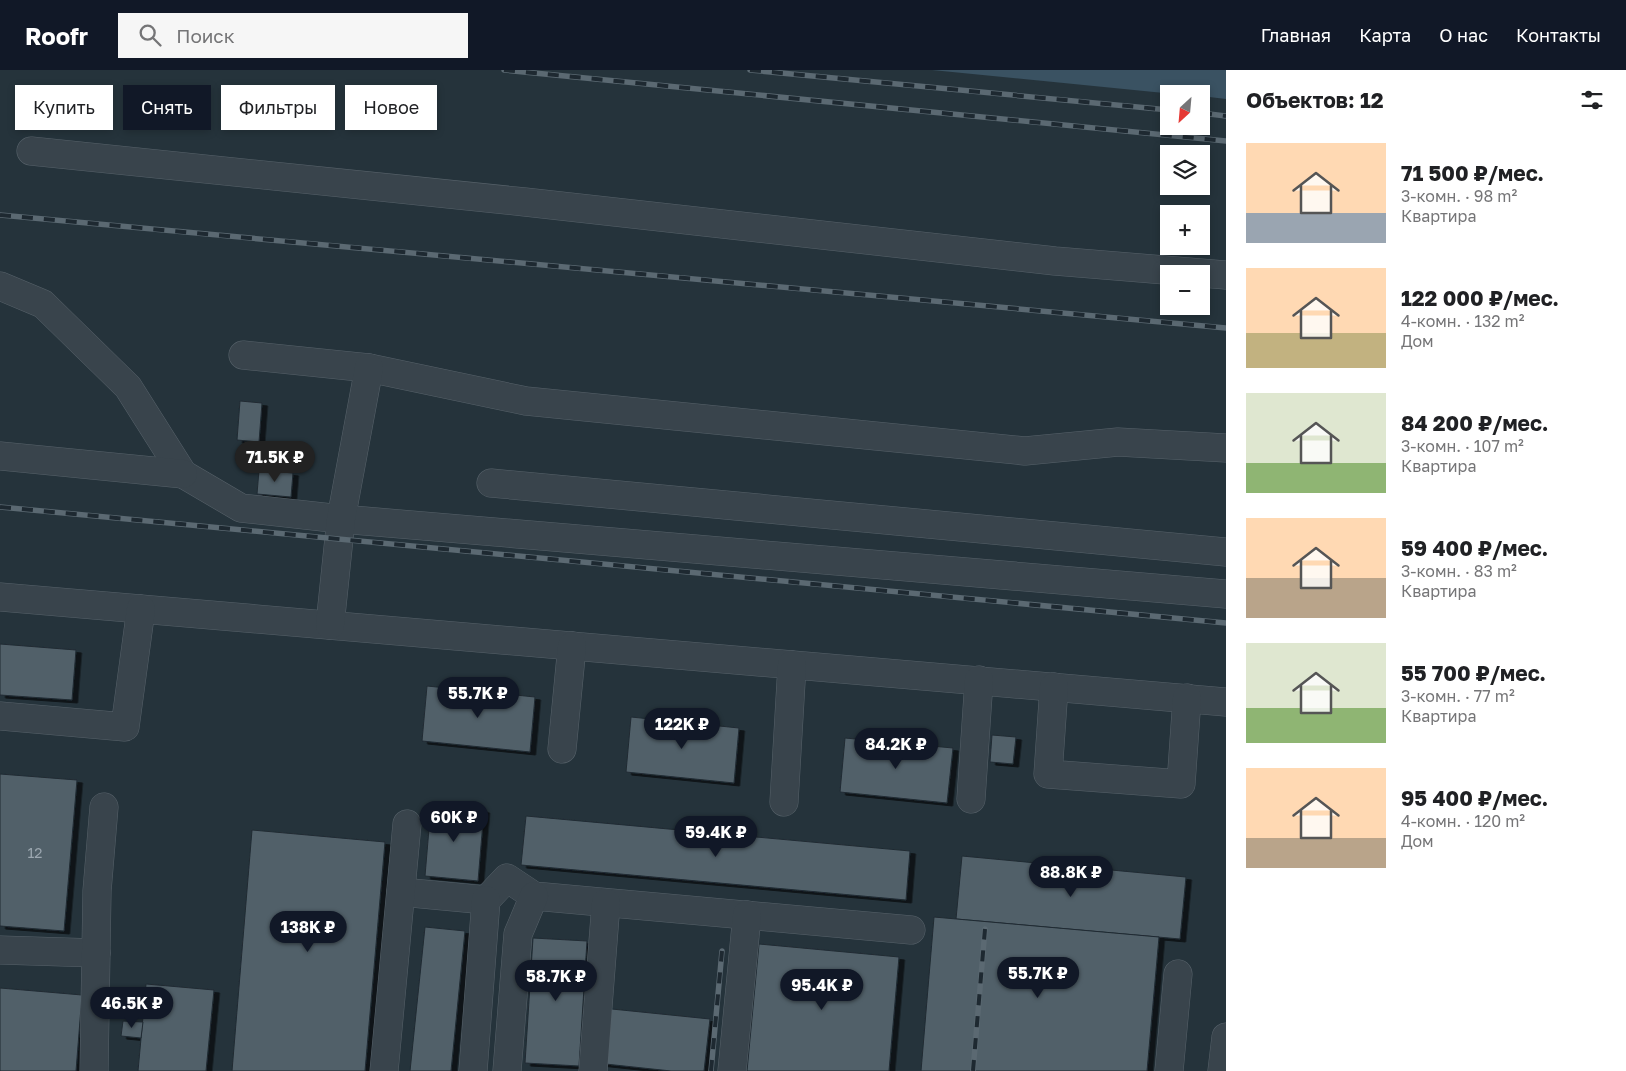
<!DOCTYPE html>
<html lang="ru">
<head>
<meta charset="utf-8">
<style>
  body { margin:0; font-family:"Golos Text",sans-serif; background:#f6f6f6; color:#202124; height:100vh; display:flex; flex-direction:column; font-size:19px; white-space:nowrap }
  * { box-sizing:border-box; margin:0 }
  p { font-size:16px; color:#757577 }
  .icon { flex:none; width:28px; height:28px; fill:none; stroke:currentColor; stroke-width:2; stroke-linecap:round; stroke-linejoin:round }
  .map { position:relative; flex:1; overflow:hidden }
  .drawer { display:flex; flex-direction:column; background:#fff; width:400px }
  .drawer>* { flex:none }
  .guide { position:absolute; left:15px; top:15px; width:475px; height:45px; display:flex; gap:10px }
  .needle { width:32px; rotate:206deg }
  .buttons { position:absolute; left:1160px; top:15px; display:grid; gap:10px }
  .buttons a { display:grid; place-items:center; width:50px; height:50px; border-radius:0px; background:#fff; box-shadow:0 2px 8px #0003; font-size:25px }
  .price { position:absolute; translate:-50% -42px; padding:0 11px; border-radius:18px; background:#111827; color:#fff; font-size:16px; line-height:32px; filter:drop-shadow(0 1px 2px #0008) }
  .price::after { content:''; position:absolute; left:50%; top:30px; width:15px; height:11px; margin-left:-8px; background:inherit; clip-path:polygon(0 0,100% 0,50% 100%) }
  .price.on { background:#222; color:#fff }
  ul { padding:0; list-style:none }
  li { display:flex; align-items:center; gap:15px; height:125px; padding:0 20px }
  li span { display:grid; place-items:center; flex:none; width:140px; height:100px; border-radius:0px; color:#555 }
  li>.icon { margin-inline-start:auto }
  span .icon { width:60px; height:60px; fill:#fffc; stroke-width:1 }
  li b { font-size:21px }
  h2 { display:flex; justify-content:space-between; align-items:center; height:60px; padding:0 20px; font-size:21px }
  .tag { padding:0 18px; border-radius:0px; background:#fff; box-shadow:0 2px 8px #0003; font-size:18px; line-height:45px }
  .tag.on { background:#111827; color:#fff }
  header { display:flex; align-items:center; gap:30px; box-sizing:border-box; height:70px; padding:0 25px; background:#111827; color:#fff }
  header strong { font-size:24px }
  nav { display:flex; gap:28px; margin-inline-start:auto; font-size:18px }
  .search { width:350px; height:45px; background:#f6f6f6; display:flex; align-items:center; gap:12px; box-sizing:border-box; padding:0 18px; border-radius:0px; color:#757577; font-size:19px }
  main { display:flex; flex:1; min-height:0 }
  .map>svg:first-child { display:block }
  .water { fill:#3a5262 }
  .building { fill:#516069; stroke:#202b33; filter:url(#shadow) }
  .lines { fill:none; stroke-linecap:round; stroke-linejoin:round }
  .minor-casing { stroke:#57626a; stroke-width:29 }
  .minor { stroke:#39444c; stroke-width:28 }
  .rail-casing { stroke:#5b6972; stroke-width:5.5 }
  .rail { stroke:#1e2931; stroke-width:4; stroke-dasharray:11; stroke-linecap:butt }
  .labels { text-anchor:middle; stroke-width:4.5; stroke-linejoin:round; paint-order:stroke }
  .number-label { font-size:14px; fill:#9ca7b0 }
</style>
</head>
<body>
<header>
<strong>Roofr</strong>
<div class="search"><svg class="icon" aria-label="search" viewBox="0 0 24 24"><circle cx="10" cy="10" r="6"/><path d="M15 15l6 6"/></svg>Поиск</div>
<nav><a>Главная</a><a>Карта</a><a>О нас</a><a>Контакты</a></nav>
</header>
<main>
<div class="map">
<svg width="1226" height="1001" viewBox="0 0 1226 1001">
  <defs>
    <filter id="shadow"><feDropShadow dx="5.5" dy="3" stdDeviation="0" flood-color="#0009"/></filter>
  </defs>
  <rect width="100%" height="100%" fill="#25333b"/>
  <path class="water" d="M932,0H1226V29L1201,26V24H1174Z"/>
  <g class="building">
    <path d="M240,331L262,333L259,372L237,370Z"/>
    <path d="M259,400L293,403L291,427L257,424Z"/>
    <path d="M0,574L76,580L72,630L0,625Z"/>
    <path d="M427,616L535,627L530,682L422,671Z"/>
    <path d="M631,647L739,658L734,713L626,702Z"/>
    <path d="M992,665L1016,667L1013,694L990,692Z"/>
    <path d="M845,668L953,678L947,733L840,722Z"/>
    <path d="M0,704L77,710L64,861L0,856Z"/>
    <path d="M431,735L484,740L478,811L425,806Z"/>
    <path d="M526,746L910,781L906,830L521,795Z"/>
    <path d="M252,760L385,772L365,1001H232Z"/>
    <path d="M962,786L1186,807L1180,869L956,849Z"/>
    <path d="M934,847L1159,867L1147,1001H921Z"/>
    <path d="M425,857L465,861L451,1001H410Z"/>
    <path d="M533,868L587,871L579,996L525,993Z"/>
    <path d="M759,874L899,887L889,1001H747Z"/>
    <path d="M146,914L214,920L206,1001H138Z"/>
    <path d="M0,918L82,925L76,1001H0Z"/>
    <path d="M602,938L710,949L704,1001H671L596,993Z"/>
    <path d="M123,951L143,952L141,968L121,966Z"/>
  </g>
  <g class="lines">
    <defs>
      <g id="minor">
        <path d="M31,81L525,132L1055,191L1226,205"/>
        <path d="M0,216L43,234L128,317L183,404L241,438L341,449L1226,524"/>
        <path d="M243,285L369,298L526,331L1025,381L1118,372L1226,378"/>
        <path d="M0,386L183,404"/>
        <path d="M491,413L1226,482"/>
        <path d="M0,527L1226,632"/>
        <path d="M330,555L341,449L369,298"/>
        <path d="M1054,617L1048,704L1181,714L1187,628"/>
        <path d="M0,646L125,657L141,539"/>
        <path d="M562,679L572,576"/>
        <path d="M971,729L979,610"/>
        <path d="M784,732L792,595"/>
        <path d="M401,822L486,830L507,808L534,826L911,860"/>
        <path d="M0,880L96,883"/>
        <path d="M94,1001L97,821L104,737"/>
        <path d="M384,1001L407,754"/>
        <path d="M473,1001L486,830"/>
        <path d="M507,1001L518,864L534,826"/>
        <path d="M593,1001L606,833"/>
        <path d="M732,1001L747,845"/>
        <path d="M1169,1001L1178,904"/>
        <path d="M1222,1001L1226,967"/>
      </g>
    </defs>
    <use href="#minor" class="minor-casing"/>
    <use href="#minor" class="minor"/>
    <defs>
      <g id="rail">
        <path d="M504,0L1226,71"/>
        <path d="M750,0L1169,40"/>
        <path d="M1201,43L1226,46"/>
        <path d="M0,145L1226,258"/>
        <path d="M0,437L1226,553"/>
        <path d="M711,1001L722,881"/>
        <path d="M973,1001L985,859"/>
      </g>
    </defs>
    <use href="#rail" class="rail-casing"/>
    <use href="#rail" class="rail"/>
  </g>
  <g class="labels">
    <g class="number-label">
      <text x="35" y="788">12</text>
    </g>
  </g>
</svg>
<div class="buttons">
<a><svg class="needle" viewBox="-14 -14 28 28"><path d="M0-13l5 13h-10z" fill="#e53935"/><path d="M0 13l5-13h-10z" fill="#757577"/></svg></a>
<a><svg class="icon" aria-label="layers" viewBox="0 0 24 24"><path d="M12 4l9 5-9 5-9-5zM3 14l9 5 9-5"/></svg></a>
<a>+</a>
<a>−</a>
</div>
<b class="price on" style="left:275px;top:413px">71.5K ₽</b>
<b class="price" style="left:478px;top:649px">55.7K ₽</b>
<b class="price" style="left:682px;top:680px">122K ₽</b>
<b class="price" style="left:896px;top:700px">84.2K ₽</b>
<b class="price" style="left:454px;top:773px">60K ₽</b>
<b class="price" style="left:716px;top:788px">59.4K ₽</b>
<b class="price" style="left:1071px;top:828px">88.8K ₽</b>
<b class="price" style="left:308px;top:883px">138K ₽</b>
<b class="price" style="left:1038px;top:929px">55.7K ₽</b>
<b class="price" style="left:556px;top:932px">58.7K ₽</b>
<b class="price" style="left:822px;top:941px">95.4K ₽</b>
<b class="price" style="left:132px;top:959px">46.5K ₽</b>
<div class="guide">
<a class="tag">Купить</a>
<a class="tag on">Снять</a>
<a class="tag">Фильтры</a>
<a class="tag">Новое</a>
</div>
</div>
<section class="drawer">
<h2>Объектов: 12<svg class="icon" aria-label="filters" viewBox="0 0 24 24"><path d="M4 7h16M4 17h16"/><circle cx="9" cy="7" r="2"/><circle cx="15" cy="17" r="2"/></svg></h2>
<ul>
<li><span style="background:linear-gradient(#ffd9b3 70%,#9aa5b1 0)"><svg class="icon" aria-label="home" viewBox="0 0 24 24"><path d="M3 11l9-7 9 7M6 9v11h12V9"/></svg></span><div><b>71 500 ₽/мес.</b><p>3-комн. · 98 m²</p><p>Квартира</p></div></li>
<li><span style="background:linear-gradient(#ffd9b3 65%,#c2b280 0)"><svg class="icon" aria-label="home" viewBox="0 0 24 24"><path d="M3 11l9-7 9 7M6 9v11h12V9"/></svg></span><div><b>122 000 ₽/мес.</b><p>4-комн. · 132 m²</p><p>Дом</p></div></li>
<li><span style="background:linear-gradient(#dfe7d0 70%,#8fb573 0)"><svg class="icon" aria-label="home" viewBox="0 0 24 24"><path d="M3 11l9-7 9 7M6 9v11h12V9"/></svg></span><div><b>84 200 ₽/мес.</b><p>3-комн. · 107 m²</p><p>Квартира</p></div></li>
<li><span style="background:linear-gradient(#ffd9b3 60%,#b9a48a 0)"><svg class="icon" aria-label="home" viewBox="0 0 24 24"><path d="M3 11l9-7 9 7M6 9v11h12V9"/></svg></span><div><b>59 400 ₽/мес.</b><p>3-комн. · 83 m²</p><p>Квартира</p></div></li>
<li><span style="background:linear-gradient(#dfe7d0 65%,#8fb573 0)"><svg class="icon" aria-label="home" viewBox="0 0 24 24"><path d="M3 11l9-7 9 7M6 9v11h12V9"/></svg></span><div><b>55 700 ₽/мес.</b><p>3-комн. · 77 m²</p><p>Квартира</p></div></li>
<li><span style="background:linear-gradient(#ffd9b3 70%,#b9a48a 0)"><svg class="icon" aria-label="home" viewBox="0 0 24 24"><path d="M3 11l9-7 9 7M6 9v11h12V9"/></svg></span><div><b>95 400 ₽/мес.</b><p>4-комн. · 120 m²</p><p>Дом</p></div></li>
</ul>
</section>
</main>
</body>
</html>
